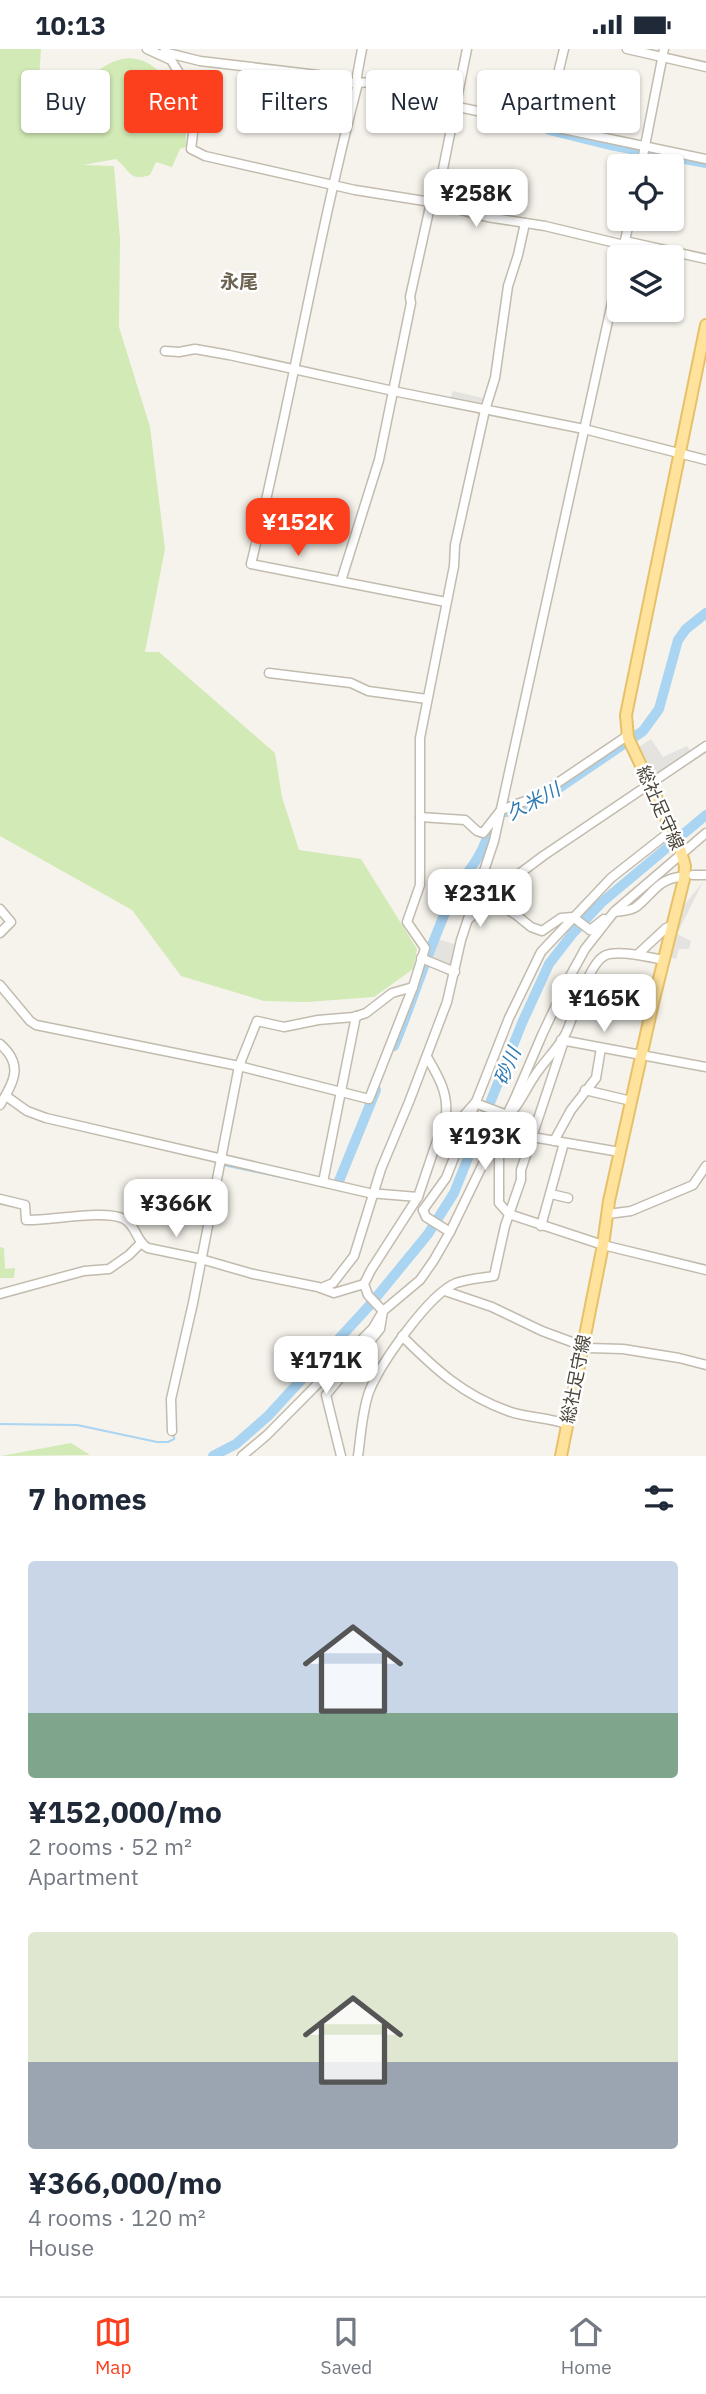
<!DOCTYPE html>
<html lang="en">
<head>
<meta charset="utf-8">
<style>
  body { margin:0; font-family:"IBM Plex Sans","Noto Sans JP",sans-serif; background:#f2f2f3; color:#1f2937; height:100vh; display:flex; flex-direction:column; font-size:26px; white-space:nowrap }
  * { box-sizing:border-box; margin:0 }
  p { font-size:23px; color:#747a83 }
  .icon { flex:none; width:38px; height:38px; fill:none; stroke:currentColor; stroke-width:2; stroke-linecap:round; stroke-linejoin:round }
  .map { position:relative; height:1407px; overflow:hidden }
  .panel { display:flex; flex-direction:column; background:#fff; flex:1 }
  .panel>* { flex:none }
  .top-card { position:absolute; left:21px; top:21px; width:665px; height:63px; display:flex; gap:14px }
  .buttons { position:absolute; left:607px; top:105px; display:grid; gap:14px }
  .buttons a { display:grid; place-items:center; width:77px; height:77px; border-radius:7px; background:#fff; box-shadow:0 2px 5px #0004; font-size:35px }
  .price { position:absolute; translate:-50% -60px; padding:0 16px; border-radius:14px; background:#fff; color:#222; font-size:23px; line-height:46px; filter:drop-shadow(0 2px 4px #0008) }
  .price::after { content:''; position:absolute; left:50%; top:42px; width:21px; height:16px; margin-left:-10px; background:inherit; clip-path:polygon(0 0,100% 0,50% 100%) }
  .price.current { background:#fc3f1d; color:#fff }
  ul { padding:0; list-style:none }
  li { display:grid; align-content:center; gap:14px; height:371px; padding:0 28px }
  li span { display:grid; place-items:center; height:217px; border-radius:7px; color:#555 }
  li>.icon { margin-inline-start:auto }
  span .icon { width:126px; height:126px; fill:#fffc; stroke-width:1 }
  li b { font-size:30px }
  h2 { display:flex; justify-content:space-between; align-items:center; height:84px; padding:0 28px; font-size:30px }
  .chip { padding:0 24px; border-radius:7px; background:#fff; box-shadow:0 2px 5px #0004; font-size:24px; line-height:63px }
  .chip.current { background:#fc3f1d; color:#fff }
  .status { display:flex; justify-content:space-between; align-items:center; height:49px; padding:0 35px; background:#fff; direction:ltr }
  .status svg { height:19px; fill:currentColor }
  .dock { display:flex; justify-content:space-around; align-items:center; height:98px; border-top:2px solid #e0e1e3; background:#fff; font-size:19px; color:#747a83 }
  .dock a { display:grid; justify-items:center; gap:4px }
  .dock .current { color:#fc3f1d }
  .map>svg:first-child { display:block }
  .green { fill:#d2eab5 }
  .parking { fill:#e5e3e0 }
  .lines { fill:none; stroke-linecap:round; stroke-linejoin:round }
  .stream { stroke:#a9d4f2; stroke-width:2 }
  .river { stroke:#a9d4f2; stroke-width:10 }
  .minor-casing { stroke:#c2bbae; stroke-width:11 }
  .major-casing { stroke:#e6c16a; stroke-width:14 }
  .minor { stroke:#fff; stroke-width:8 }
  .major { stroke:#ffe39c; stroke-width:10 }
  .labels { text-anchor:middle; stroke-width:5; stroke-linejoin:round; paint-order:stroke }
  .street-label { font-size:18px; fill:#4b4439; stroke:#fff }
  .neighbourhood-label { font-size:19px; font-weight:bold; fill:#6e6250; stroke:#fff }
  .water-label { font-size:19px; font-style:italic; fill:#2e7ab2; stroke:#fff }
</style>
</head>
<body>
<div class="status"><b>10:13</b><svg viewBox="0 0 49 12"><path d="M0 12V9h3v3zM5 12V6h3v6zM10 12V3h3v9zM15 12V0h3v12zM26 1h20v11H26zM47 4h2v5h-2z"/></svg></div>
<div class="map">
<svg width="706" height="1407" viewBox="0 0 706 1407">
  <rect width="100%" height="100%" fill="#f6f3ec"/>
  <g class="green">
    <path d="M0,0H41L39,31L43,39C52,42 60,46 70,44C83,40 93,24 105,17C130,2 150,10 167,31L171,30L185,53L186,98L180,100L172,118L156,113L150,126C129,133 130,121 116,110L83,116L114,117L120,190L119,278L150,378L165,500L145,603H159L275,704L282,748L299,801L361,810L417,900L413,920L374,948L307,953L264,952L181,927L132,861L0,787Z"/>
    <path d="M0,1198L4,1199L5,1220L15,1219L14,1229H0Z"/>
    <path d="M71,1394L90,1406L1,1407Z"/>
  </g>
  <g class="parking">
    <path d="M453,342L487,350L485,360L449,352Z"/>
    <path d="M651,690L663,708L687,697L691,703L653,729L637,699Z"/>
    <path d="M703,833L677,885L691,892L689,900H679L676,910L667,908L684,856Z"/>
    <path d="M437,890L458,896L453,920L429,910Z"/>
  </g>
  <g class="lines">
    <g class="stream">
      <path d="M223,1116L333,1139"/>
      <path d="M0,1375L77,1376L157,1393H168L174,1390V1385"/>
    </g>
    <g class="river">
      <path d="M549,81L610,96L706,114"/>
      <path d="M506,763L532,754L556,741L643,682L659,660L678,591L686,580L706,564"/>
      <path d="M394,997C415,947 430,894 454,844C460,831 471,821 478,808C485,797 487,785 495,775"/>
      <path d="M339,1132L376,1041"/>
      <path d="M213,1407L236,1395L268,1367L369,1257L428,1185L454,1144L522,974L549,915L573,884L601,854L706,766"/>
    </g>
    <defs>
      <g id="minor">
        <path d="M147,0L171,11L191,43L196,61L191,100L205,107L355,141L431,153L487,168L545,177L624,196"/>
        <path d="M362,0L357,27V38C316,196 290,357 251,515L446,553"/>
        <path d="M627,0L706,18"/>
        <path d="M164,3L200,12L318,26L357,35"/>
        <path d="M357,34L372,33L439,54L706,110"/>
        <path d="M546,75L564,0"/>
        <path d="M641,117L664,0"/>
        <path d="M434,154L439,140L467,0"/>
        <path d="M625,192L706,210"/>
        <path d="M621,208L630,170"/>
        <path d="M165,302L179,303L195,300L229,306L398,343L584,380L706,411"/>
        <path d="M341,532L379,411L411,254L410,248L431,153"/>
        <path d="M269,624L351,634L368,642L427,650"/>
        <path d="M420,768L465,771L477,782L483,784L501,761L528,751L547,741L627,687"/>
        <path d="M693,826H706"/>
        <path d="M489,849L515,865L531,878L542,882L561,869L573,868L590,881"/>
        <path d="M0,860L11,873L0,884"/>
        <path d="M615,862L706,784"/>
        <path d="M469,870L495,843L543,807L706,697"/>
        <path d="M590,881L604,870"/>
        <path d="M638,905L666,879L671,877"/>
        <path d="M421,909L455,923"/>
        <path d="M0,936L30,972L36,976L239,1017L369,1050L413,938L425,899L407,873L420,836V689L454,517L455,496L485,361L495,329L508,237L518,206L525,174"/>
        <path d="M561,991L706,1018"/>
        <path d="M0,995C24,1016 14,1032 0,1056"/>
        <path d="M585,1041L631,1052"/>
        <path d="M6,1047L27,1062L46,1069L369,1144L418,1148"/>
        <path d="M475,1054L507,1066"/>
        <path d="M514,1060C522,1050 527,1038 534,1028C543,1013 558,1000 566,984C574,967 588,916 604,907C617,900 648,908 663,911"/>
        <path d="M507,1067L508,1074L499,1103V1154L509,1165L603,1196L706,1221"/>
        <path d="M440,1084L449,1083L475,1054"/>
        <path d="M554,1092L571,1061L596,1029L601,999"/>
        <path d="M499,1103L503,1104L518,1092L532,1088L620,1103"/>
        <path d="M323,1133L356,967"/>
        <path d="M551,1145L568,1149"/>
        <path d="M0,1150L25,1156L26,1171C50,1172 105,1160 124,1170C137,1177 136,1193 148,1199L201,1210L253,1225L318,1238L334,1244L364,1235"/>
        <path d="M423,1161L446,1129L509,969L541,903L611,829L672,781"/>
        <path d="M423,1161L426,1168L450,1183"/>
        <path d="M608,1165L631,1162L686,1139L693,1136L706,1117"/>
        <path d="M541,1177L564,1094"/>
        <path d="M321,1239L333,1234L354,1207L381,1120L409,1053L447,953L461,891L494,792L620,217"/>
        <path d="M445,1242L492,1258L542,1282L588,1299L623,1300L679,1309L706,1316"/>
        <path d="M0,1245L84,1222L109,1220L129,1206L141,1194"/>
        <path d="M402,1287C435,1320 463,1346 508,1362C526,1369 547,1368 566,1375"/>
        <path d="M172,1382L171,1350L193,1254L239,1017L257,972L284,978L318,971L354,968L366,964L392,944L413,938"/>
        <path d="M242,1407L267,1386L373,1279L383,1262L420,1231L434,1211L450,1183L515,1049L542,986L568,931L585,900L614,863C621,862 631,862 636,858C652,846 657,831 679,828"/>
        <path d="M341,1407L326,1346L380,1280L383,1262L368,1246L364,1235L371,1221L418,1148L446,1065C448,1043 438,1027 427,1008"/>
        <path d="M358,1407C361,1386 362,1363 369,1343C380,1315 429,1245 456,1234C468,1230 482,1229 494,1227L505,1177L521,1131V1121L564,992"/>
      </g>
      <path id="major" d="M561,1407L603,1196L609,1152L653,954L684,830L685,817L680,799L628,689L626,666L706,276"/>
    </defs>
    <use href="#minor" class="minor-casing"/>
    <use href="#major" class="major-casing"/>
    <use href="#minor" class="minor"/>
    <use href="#major" class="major"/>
  </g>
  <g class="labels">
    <g class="street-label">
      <text transform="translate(660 759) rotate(66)" y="6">総社足守線</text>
      <text transform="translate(576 1330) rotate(-79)" y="6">総社足守線</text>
    </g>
    <g class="neighbourhood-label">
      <text x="239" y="239">永尾</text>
    </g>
    <g class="water-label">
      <text transform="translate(533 752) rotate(-28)" y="7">久米川</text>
      <text transform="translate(507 1017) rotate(-67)" y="7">砂川</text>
    </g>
  </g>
</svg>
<div class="buttons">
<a><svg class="icon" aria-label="locate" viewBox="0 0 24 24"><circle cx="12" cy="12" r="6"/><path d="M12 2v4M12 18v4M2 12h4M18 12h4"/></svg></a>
<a><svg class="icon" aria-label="layers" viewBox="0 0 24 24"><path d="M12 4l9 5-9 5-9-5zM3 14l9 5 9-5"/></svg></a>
</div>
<b class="price" style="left:476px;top:180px">¥258K</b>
<b class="price current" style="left:298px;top:509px">¥152K</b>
<b class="price" style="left:480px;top:880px">¥231K</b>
<b class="price" style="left:604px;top:985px">¥165K</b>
<b class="price" style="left:485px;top:1123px">¥193K</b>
<b class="price" style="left:176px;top:1190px">¥366K</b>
<b class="price" style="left:326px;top:1347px">¥171K</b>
<div class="top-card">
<a class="chip">Buy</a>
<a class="chip current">Rent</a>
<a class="chip">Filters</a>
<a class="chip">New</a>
<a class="chip">Apartment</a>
</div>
</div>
<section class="panel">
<h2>7 homes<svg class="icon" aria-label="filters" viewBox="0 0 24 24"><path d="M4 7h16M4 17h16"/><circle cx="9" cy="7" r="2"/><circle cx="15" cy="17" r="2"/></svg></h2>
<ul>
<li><span style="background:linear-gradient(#c9d6e8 70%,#7fa58c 0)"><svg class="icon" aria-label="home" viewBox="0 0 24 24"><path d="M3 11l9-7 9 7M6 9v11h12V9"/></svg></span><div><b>¥152,000/mo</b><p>2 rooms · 52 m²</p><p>Apartment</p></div></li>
<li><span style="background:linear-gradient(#dfe7d0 60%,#9aa5b1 0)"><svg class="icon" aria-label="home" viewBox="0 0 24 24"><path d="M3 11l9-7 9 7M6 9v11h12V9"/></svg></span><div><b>¥366,000/mo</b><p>4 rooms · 120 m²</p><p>House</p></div></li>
</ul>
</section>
<nav class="dock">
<a class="current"><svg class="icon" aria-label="map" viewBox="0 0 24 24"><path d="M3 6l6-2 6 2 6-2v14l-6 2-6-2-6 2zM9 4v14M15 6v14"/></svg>Map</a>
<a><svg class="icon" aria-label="saved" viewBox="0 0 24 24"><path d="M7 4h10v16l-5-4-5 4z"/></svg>Saved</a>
<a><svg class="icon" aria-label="home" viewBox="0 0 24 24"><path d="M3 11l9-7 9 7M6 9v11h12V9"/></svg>Home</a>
</nav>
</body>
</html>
